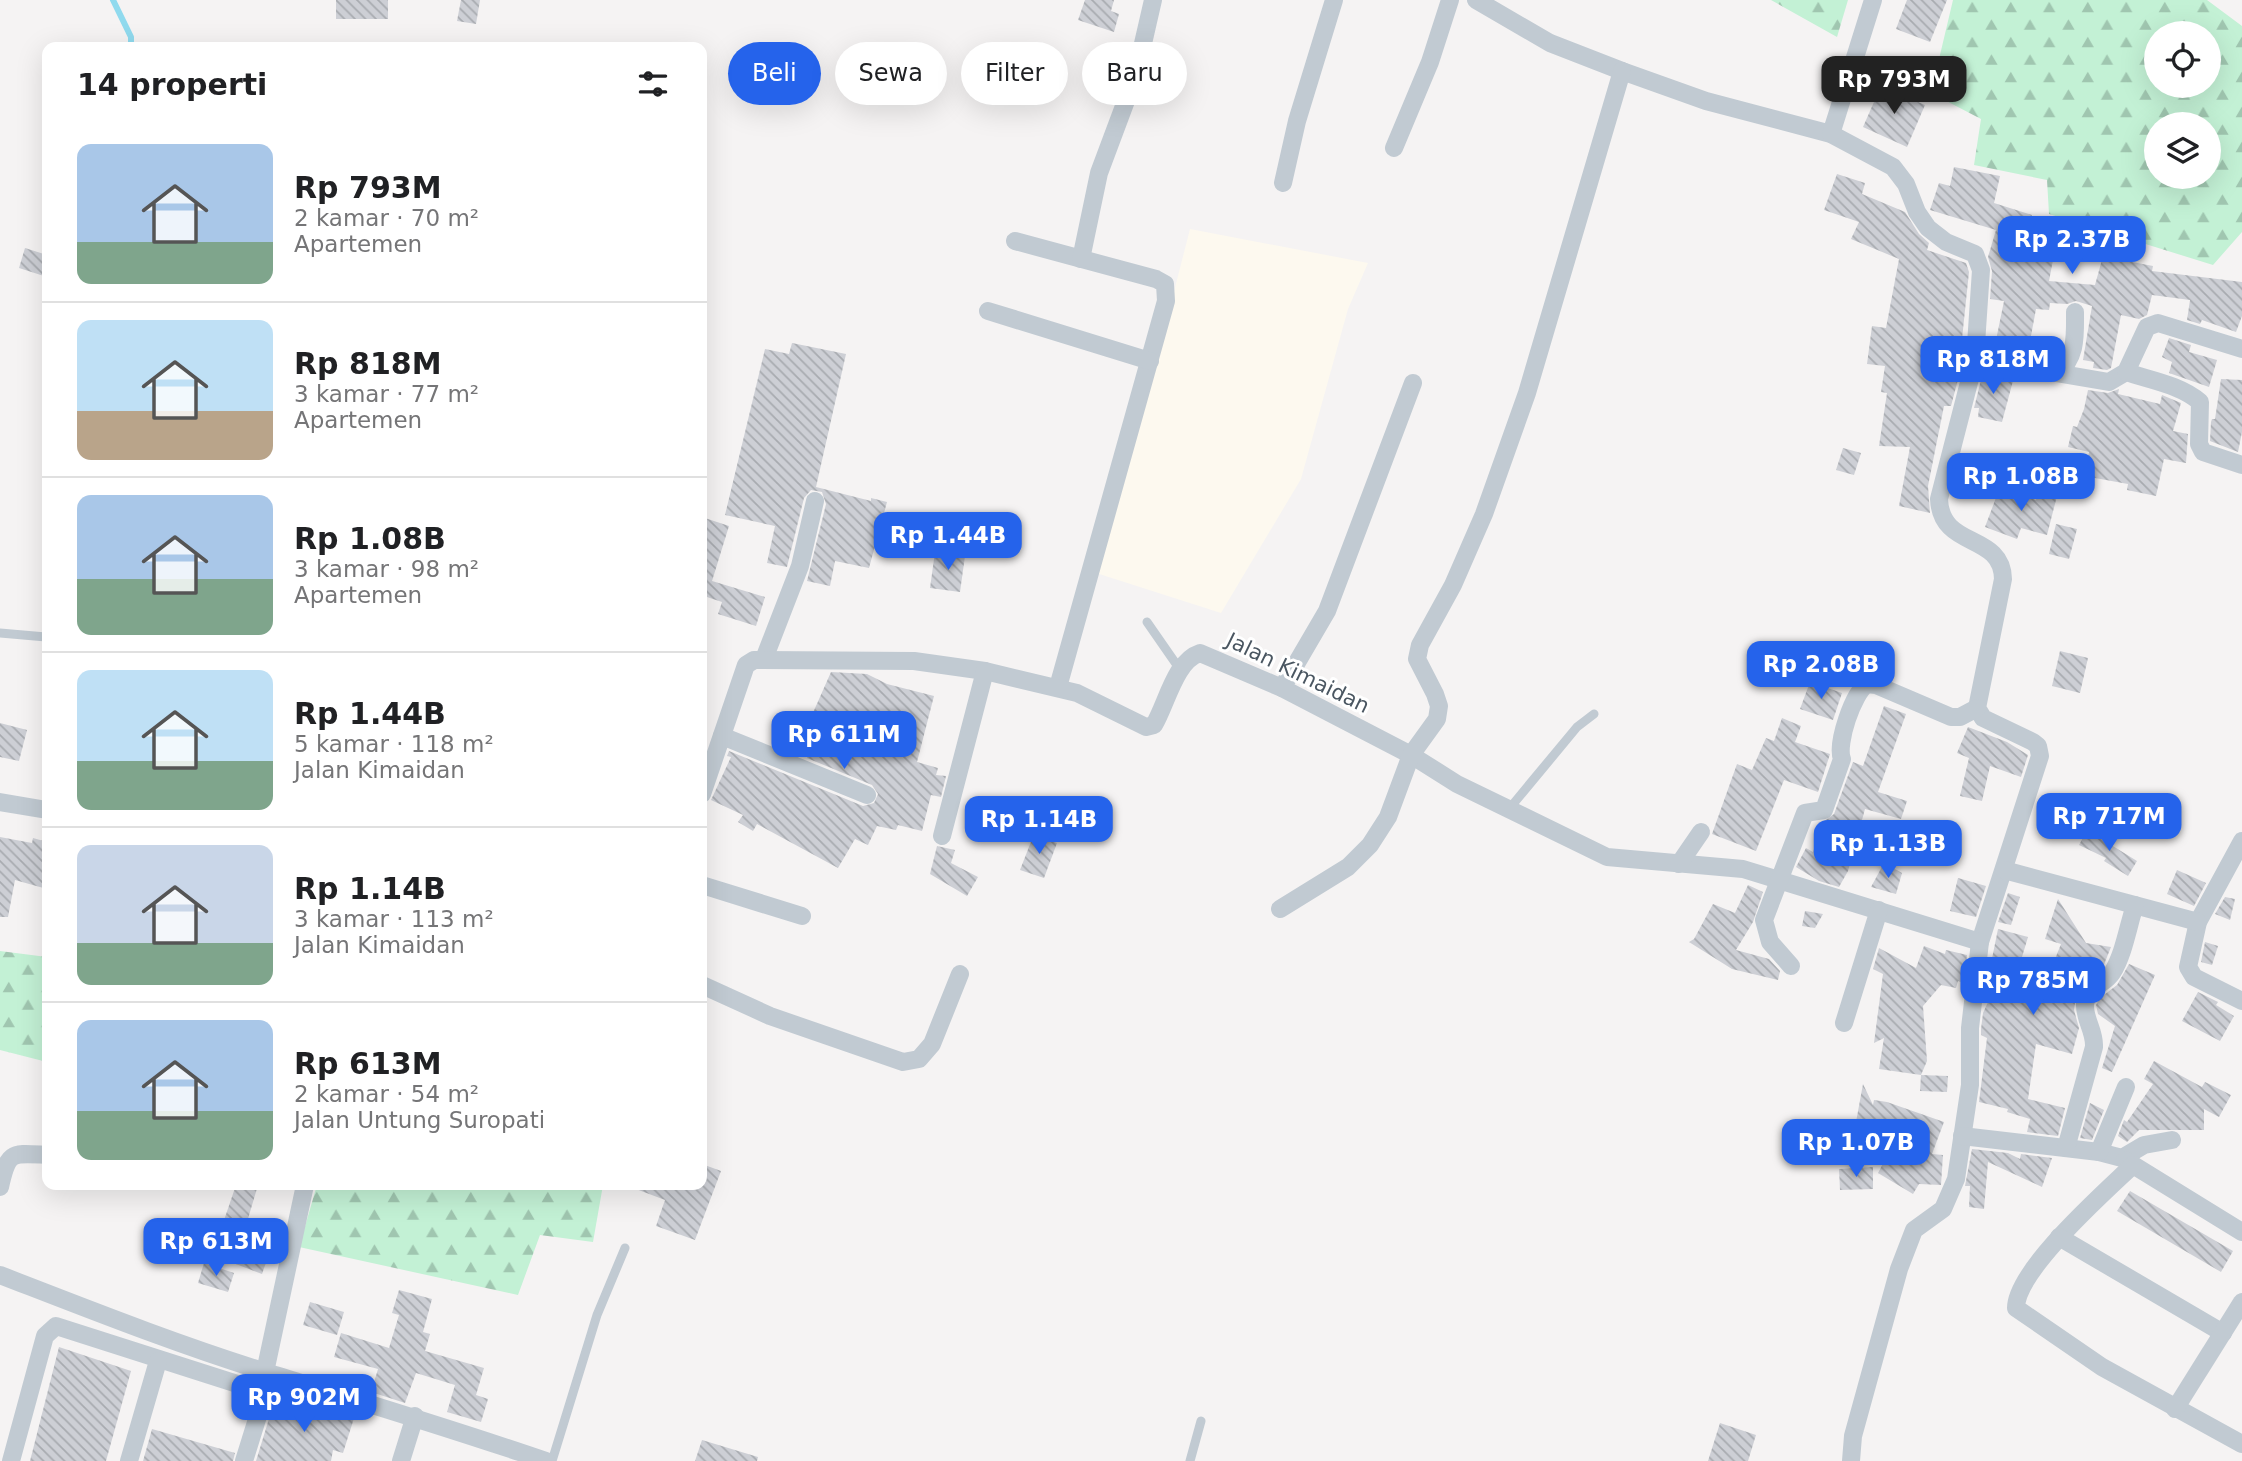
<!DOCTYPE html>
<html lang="id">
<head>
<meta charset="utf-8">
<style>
  body { margin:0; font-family:"DejaVu Sans",sans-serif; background:#f2f2f2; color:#202124; height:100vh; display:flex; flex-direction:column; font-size:26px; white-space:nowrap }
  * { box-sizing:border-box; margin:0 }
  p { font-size:23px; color:#757577 }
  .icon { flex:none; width:38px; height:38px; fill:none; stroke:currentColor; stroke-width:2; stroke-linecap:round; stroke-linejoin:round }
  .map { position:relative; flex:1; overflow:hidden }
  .sheet { position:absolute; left:42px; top:42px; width:665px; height:1148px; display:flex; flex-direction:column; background:#fff; border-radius:14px; box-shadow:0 7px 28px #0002 }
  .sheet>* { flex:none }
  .top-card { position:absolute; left:728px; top:42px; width:665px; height:63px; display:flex; gap:14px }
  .buttons { position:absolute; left:2144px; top:21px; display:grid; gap:14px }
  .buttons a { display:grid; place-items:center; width:77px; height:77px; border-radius:50%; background:#fff; box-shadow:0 7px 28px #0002; font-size:35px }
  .price { position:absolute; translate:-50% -60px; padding:0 16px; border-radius:14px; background:#2563eb; color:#fff; font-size:23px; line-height:46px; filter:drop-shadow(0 2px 4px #0008) }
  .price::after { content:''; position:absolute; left:50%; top:42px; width:21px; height:16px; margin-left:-10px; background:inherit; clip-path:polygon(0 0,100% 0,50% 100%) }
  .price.selected { background:#222; color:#fff }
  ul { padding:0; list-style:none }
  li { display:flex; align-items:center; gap:21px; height:175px; padding:0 35px }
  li+li { border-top:2px solid #e0e0e0 }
  li span { display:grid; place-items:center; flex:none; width:196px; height:140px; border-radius:14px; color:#555 }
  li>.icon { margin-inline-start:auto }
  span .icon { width:84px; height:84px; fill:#fffc; stroke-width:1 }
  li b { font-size:30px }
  h2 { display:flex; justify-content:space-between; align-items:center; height:84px; padding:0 35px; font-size:30px }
  .tag { padding:0 24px; border-radius:32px; background:#fff; box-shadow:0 7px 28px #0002; font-size:24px; line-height:63px }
  .tag.selected { background:#2563eb; color:#fff }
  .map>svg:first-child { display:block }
  .commercial { fill:#fdf9ef }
  .forest { fill:url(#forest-firs); fill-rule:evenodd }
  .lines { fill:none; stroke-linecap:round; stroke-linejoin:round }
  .stream { stroke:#90daee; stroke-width:6 }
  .building { fill:url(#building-back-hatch) }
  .service { stroke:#c1cad2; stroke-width:9 }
  .minor { stroke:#c1cad2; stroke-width:18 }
  .labels { text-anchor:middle; stroke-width:6; stroke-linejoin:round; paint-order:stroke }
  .street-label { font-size:21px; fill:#4a5661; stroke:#fff }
</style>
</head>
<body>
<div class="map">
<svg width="2242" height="1461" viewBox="0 0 2242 1461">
  <defs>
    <pattern id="forest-firs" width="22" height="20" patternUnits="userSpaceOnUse" patternTransform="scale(1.75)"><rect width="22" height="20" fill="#c3f1d5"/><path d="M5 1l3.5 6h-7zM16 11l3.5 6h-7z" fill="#a0c6b0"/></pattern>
    <pattern id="building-back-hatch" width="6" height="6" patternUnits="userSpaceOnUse" patternTransform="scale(1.75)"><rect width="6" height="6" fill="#cdcfd5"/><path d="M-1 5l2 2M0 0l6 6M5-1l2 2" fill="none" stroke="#a8abb0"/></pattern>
  </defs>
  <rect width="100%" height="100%" fill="#f5f3f3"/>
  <path class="commercial" d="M1190,229L1368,263L1348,309L1301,479L1221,613L1093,572L1137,436Z"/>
  <g class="forest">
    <path d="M1771,0H1848L1837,37Z"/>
    <path d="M1953,0H2207L2242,26V232L2213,265L2049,214L2047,180L1974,165L1981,119L1931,93ZM2208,33V86H2156V33ZM2208,124V177H2156V124Z"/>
    <path d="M0,951L47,957V1062L0,1050Z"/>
    <path d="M317,1185H603L593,1242L540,1235L518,1295L299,1247Z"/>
  </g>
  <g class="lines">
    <path class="stream" d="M113,0L131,37V47"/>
  </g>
  <g class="building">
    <rect x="336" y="0" width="52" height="19"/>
    <path d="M461,0H480L476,24L457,21Z"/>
    <path d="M1085,0H1114L1111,11L1119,14L1114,32L1078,20Z"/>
    <path d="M1907,0H1947L1930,42L1896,29Z"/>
    <path d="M1881,86L1925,105L1907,147L1863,127Z"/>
    <path d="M1954,167L2000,176L1994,203L2032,215L2026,233L2057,239L2049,281L2095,285L2106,245L2129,248L2127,261L2153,266L2152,271L2242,282V316L2236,332L2202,320L2200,324L2187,320L2190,300L2152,295L2147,315L2139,319L2121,315L2111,368L2107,370L2093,368L2094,362L2083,360L2092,306L2076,301L2067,304L2050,303L2049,310L2036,309L2028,352L2020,351L2019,355L1987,350V343L1995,345L2004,301L1990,299L1992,271L1988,257L1996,230L1930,210L1939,183L1950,186Z"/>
    <path d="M1837,174L1865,183L1862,194L1905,212L1919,234L1929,243L1927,250L1966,263L1969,272L1962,339H1965L1964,357L1951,406H1944L1928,486L1930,513L1899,506L1910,447L1879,446L1887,393L1881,392L1885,366L1867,364L1872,326L1886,328L1899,259L1851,239L1859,222L1824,210Z"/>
    <path d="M25,248L47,255V277L19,268Z"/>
    <path d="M2169,338L2191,345L2189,352L2217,360L2209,387L2169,373L2172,362L2162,357Z"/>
    <path d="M792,343L846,354L816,487L871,501V498L887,502L869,568L835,561L830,586L807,581L826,504L822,492L811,490L804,498L787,567L767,563L775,526L725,515L765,349L789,354Z"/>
    <path d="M1983,372L2014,377L2002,422L1978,417L1979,408H1974Z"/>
    <path d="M2221,379L2242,380V432L2238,452L2210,441L2211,422L2212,419H2215Z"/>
    <path d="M2119,389L2118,394L2160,404L2162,395L2181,403L2173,431L2188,434L2186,463L2164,459L2156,496L2127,490L2128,484L2084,476L2089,452L2068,447L2073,426L2077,427L2084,409L2088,390L2108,393Z"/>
    <path d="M1843,448L1861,453L1854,475L1836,470Z"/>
    <path d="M2000,487L2036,500L2039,491L2057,496L2047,535L2021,528L2017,539L1985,527Z"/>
    <path d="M702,517L729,526L712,581L765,597L756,626L718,614L722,602L707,597L706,602H702Z"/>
    <path d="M2056,524L2077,529L2069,559L2049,554Z"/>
    <path d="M935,552L965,556L960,592L930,588Z"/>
    <path d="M2060,651L2088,658L2080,693L2052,686Z"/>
    <path d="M831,672L867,674L887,684L934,696L917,762L938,768L936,775L946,776L941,797L931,795L922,831L898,825L896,830L877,826L868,845L855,839L838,868L757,824L753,831L738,822L743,815L711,800L731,757L727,756L729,751L863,806L874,803L878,794L872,785L807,758L822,719L812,715Z"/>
    <path d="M1810,682L1842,693L1833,720L1800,709Z"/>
    <path d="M1884,706L1906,714L1878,792L1907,801L1901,819L1865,809L1848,871L1839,887L1819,881L1796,867L1806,848L1813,852L1823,822L1834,814L1853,762L1863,766Z"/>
    <path d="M1782,718L1801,726L1795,742L1830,754L1818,792L1784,780L1756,851L1712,834L1737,764L1752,770L1766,738L1774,741Z"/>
    <path d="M0,723L27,730L19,761L0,757Z"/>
    <path d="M1968,727L2007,742L2028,755L2021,777L1990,766L1982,801L1960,796L1969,758L1957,753Z"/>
    <path d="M2087,830L2137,861L2128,876L2104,861L2106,858L2079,845Z"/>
    <path d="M1034,834L1057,843L1044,878L1020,870Z"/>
    <path d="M0,837L32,843L33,838L47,842V889L15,880L8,917H0Z"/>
    <path d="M937,846L955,850L951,863L978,877L967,896L930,874Z"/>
    <path d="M1884,863L1902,873L1896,894L1871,887Z"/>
    <path d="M2177,870L2206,883L2194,906L2167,894Z"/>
    <path d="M1958,878L1986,886L1976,917L1950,911Z"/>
    <path d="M1748,885L1763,892L1753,922L1736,950L1769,959L1780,971L1778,980L1732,969L1689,942L1694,939L1713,904L1735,913Z"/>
    <path d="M2008,893L2020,897L2011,925L1998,922Z"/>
    <path d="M2225,897L2235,899L2230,920L2215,914Z"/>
    <path d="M2058,899L2086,943L2111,947L2103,967L2084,981L2076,994L2074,1010L2079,1028L2072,1054L2036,1044L2028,1099L2065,1108L2058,1136L2027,1132L2030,1119L2007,1112L2008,1109L1979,1102L1987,1038L1981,1035V1029L1983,1013L1994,989L1986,988L1998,929L2028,937L2019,967L2045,984L2061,944L2045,939Z"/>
    <path d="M1805,911L1823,914L1815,928L1802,926Z"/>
    <path d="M2205,942L2218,946L2212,965L2201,962Z"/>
    <path d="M1924,946L1945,954L1946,950L1967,955L1964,983L1958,981L1956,988L1941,985L1923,1006L1927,1061L1921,1075L1879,1069L1884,1038L1874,1043L1883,974L1873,969L1879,948L1916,968Z"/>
    <path d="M2129,964L2155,975L2112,1072L2102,1068L2115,1026L2098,1014L2096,1005L2100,998L2117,985Z"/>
    <path d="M2198,992L2218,1002L2216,1005L2234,1016L2220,1041L2182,1021Z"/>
    <path d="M2154,1061L2202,1087L2205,1082L2231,1095L2219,1117L2204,1109V1130H2139L2127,1142L2118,1136L2124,1120L2127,1122L2153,1084L2144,1079Z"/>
    <path d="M1921,1075L1948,1076L1947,1092L1920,1091Z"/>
    <path d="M1863,1084L1873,1105L1874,1100L1887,1102L1944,1122L1932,1154L1943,1155L1941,1185L1919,1184L1913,1194L1878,1173L1902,1128L1856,1122Z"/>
    <path d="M2090,1103L2104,1110L2092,1140L2080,1138Z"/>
    <path d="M1972,1149L2008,1153L2020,1159L2021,1154L2052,1158L2042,1187L1988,1162L1984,1209L1969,1207L1970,1186H1965Z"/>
    <path d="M702,1164L721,1171L695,1240L656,1226L665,1200L628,1186L702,1185Z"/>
    <path d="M1873,1167V1189L1840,1190L1839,1169Z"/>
    <path d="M236,1185H258L242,1239L220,1232Z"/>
    <path d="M2130,1191L2233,1251L2221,1272L2117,1211Z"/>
    <path d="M235,1242L269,1254L262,1274L228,1261Z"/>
    <path d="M204,1263L234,1273L228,1292L198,1283Z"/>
    <path d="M399,1290L432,1299L423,1332L430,1334L425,1351L484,1368L476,1395L488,1399L481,1422L447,1412L455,1385L416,1373L405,1403L371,1392L378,1369L334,1357L341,1333L389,1348L399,1315L392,1313Z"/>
    <path d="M310,1302L344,1312L337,1335L303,1325Z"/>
    <path d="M59,1347L131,1371L106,1461H30Z"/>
    <path d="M275,1399L326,1415L329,1406L355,1415L343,1453L333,1450L331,1461H256Z"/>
    <path d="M1720,1423L1756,1435L1748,1461H1708Z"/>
    <path d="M152,1429L235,1453L233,1461H143Z"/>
    <path d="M702,1440L758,1457L757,1461H695Z"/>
  </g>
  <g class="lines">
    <g class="service">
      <path d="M1147,622L1181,671"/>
      <path d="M0,633L46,637"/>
      <path d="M1509,809L1577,727L1594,714"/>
      <path d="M552,1461L597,1315L625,1248"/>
      <path d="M1190,1461L1201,1421"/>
    </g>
    <g class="minor">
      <path d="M1476,0L1550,43L1622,71L1706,101L1831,134L1893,167L1906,184L1917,212L1928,228L1946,242L1975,254L1981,270L1975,359L1939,499C1941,550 2002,532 2003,579L1977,708L1983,718L2033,742L2038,746L2040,756L1980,942L1970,1028V1085L1956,1179L1943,1209L1914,1230L1899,1269L1853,1436L1851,1461"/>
      <path d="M1831,134L1873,0"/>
      <path d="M1394,148L1430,62L1450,0"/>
      <path d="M1283,183L1297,121L1334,0"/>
      <path d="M1015,241L1156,279L1165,284L1166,301L1058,687"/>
      <path d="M1081,259L1099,173L1136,74L1153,0"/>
      <path d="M988,311L1150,361"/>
      <path d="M1975,359L2109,382L2126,372L2147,327L2158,323L2242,349"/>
      <path d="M2126,372C2150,380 2181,385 2200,402L2199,444L2203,452L2242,465"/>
      <path d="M2057,373C2077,358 2075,335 2075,312"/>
      <path d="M764,659L800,566L815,501"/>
      <path d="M1282,688L1327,611L1413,383"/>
      <path d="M722,736L867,795"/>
      <path d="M702,794L746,665L754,660L914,661L985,671L1077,693L1146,727L1154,725C1167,703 1175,661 1200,653L1282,688L1411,755L1457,784L1607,857L1743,869L1980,942"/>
      <path d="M0,802L47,810"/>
      <path d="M942,836L985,671"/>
      <path d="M2242,841L2198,922L2188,967L2194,977L2242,1001"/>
      <path d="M1679,864L1701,832"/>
      <path d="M2004,870L2198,922"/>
      <path d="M702,885L802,916"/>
      <path d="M1280,909L1348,867L1370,845L1388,817L1411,755L1437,719L1439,706L1435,694L1417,659L1420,645L1453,585L1484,514L1527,393L1622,71"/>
      <path d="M1791,966L1770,942L1764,920L1805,813L1824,810L1842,759C1836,744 1853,693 1867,684L1876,685L1951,717H1960L1977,708"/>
      <path d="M702,985L770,1016L903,1062L919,1059L932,1044L960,974"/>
      <path d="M1844,1023L1879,910"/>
      <path d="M1962,1136L2099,1152L2122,1158L2144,1145L2172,1140"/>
      <path d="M2066,1148L2094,1047C2095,1031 2084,1019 2085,1004C2088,984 2103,987 2112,973C2124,954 2128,926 2135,905"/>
      <path d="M2099,1152L2126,1087"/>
      <path d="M2125,1160L2242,1232"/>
      <path d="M2133,1165C2105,1192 2016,1270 2016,1308L2102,1367L2242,1444"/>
      <path d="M0,1187C8,1150 12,1153 47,1155"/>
      <path d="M2059,1237L2223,1333"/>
      <path d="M0,1275C88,1309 176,1344 266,1372C360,1401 453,1429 546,1461"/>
      <path d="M265,1372L305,1185"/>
      <path d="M2175,1409L2242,1302"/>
      <path d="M11,1461L45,1336L56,1326L256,1390L262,1403L244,1461"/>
      <path d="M129,1461L158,1361"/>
      <path d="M401,1461L415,1416"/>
    </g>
  </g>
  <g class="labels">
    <g class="street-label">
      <text transform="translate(1298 673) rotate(26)" y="7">Jalan Kimaidan</text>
    </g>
  </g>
</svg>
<div class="buttons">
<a><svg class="icon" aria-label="locate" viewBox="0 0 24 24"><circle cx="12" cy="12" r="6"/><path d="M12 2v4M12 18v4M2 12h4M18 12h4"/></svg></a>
<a><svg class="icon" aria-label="layers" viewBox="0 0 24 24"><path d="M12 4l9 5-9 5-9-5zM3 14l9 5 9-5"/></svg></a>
</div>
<b class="price selected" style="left:1894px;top:116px">Rp 793M</b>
<b class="price" style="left:2072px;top:276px">Rp 2.37B</b>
<b class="price" style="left:1993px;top:396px">Rp 818M</b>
<b class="price" style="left:2021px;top:513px">Rp 1.08B</b>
<b class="price" style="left:948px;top:572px">Rp 1.44B</b>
<b class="price" style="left:1821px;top:701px">Rp 2.08B</b>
<b class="price" style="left:844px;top:771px">Rp 611M</b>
<b class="price" style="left:2109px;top:853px">Rp 717M</b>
<b class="price" style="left:1039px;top:856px">Rp 1.14B</b>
<b class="price" style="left:1888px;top:880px">Rp 1.13B</b>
<b class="price" style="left:2033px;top:1017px">Rp 785M</b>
<b class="price" style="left:1856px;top:1179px">Rp 1.07B</b>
<b class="price" style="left:216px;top:1278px">Rp 613M</b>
<b class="price" style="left:304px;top:1434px">Rp 902M</b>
<div class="top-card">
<a class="tag selected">Beli</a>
<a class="tag">Sewa</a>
<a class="tag">Filter</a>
<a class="tag">Baru</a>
</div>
<section class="sheet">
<h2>14 properti<svg class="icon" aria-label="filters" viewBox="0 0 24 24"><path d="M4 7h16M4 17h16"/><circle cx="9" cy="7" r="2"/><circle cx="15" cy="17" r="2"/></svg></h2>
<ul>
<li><span style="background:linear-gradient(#a9c7e8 70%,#7fa58c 0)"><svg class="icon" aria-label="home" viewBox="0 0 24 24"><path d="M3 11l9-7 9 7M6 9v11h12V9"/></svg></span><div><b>Rp 793M</b><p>2 kamar · 70 m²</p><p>Apartemen</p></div></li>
<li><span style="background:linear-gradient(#bfe0f5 65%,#b9a48a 0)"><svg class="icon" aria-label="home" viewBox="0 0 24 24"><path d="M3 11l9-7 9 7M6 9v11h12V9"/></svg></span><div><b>Rp 818M</b><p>3 kamar · 77 m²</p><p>Apartemen</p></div></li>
<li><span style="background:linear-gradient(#a9c7e8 60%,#7fa58c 0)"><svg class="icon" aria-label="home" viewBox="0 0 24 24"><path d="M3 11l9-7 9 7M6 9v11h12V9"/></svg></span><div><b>Rp 1.08B</b><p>3 kamar · 98 m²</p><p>Apartemen</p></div></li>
<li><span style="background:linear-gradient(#bfe0f5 65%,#7fa58c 0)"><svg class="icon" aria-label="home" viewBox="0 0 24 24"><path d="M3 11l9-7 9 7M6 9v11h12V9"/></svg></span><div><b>Rp 1.44B</b><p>5 kamar · 118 m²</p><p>Jalan Kimaidan</p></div></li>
<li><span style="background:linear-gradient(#c9d6e8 70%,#7fa58c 0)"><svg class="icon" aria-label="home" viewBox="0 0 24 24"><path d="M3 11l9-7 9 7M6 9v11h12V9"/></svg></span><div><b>Rp 1.14B</b><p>3 kamar · 113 m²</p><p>Jalan Kimaidan</p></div></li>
<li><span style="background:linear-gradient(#a9c7e8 65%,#7fa58c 0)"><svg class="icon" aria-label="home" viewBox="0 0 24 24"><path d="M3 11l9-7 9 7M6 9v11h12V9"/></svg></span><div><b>Rp 613M</b><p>2 kamar · 54 m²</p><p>Jalan Untung Suropati</p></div></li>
</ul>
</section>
</div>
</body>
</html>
